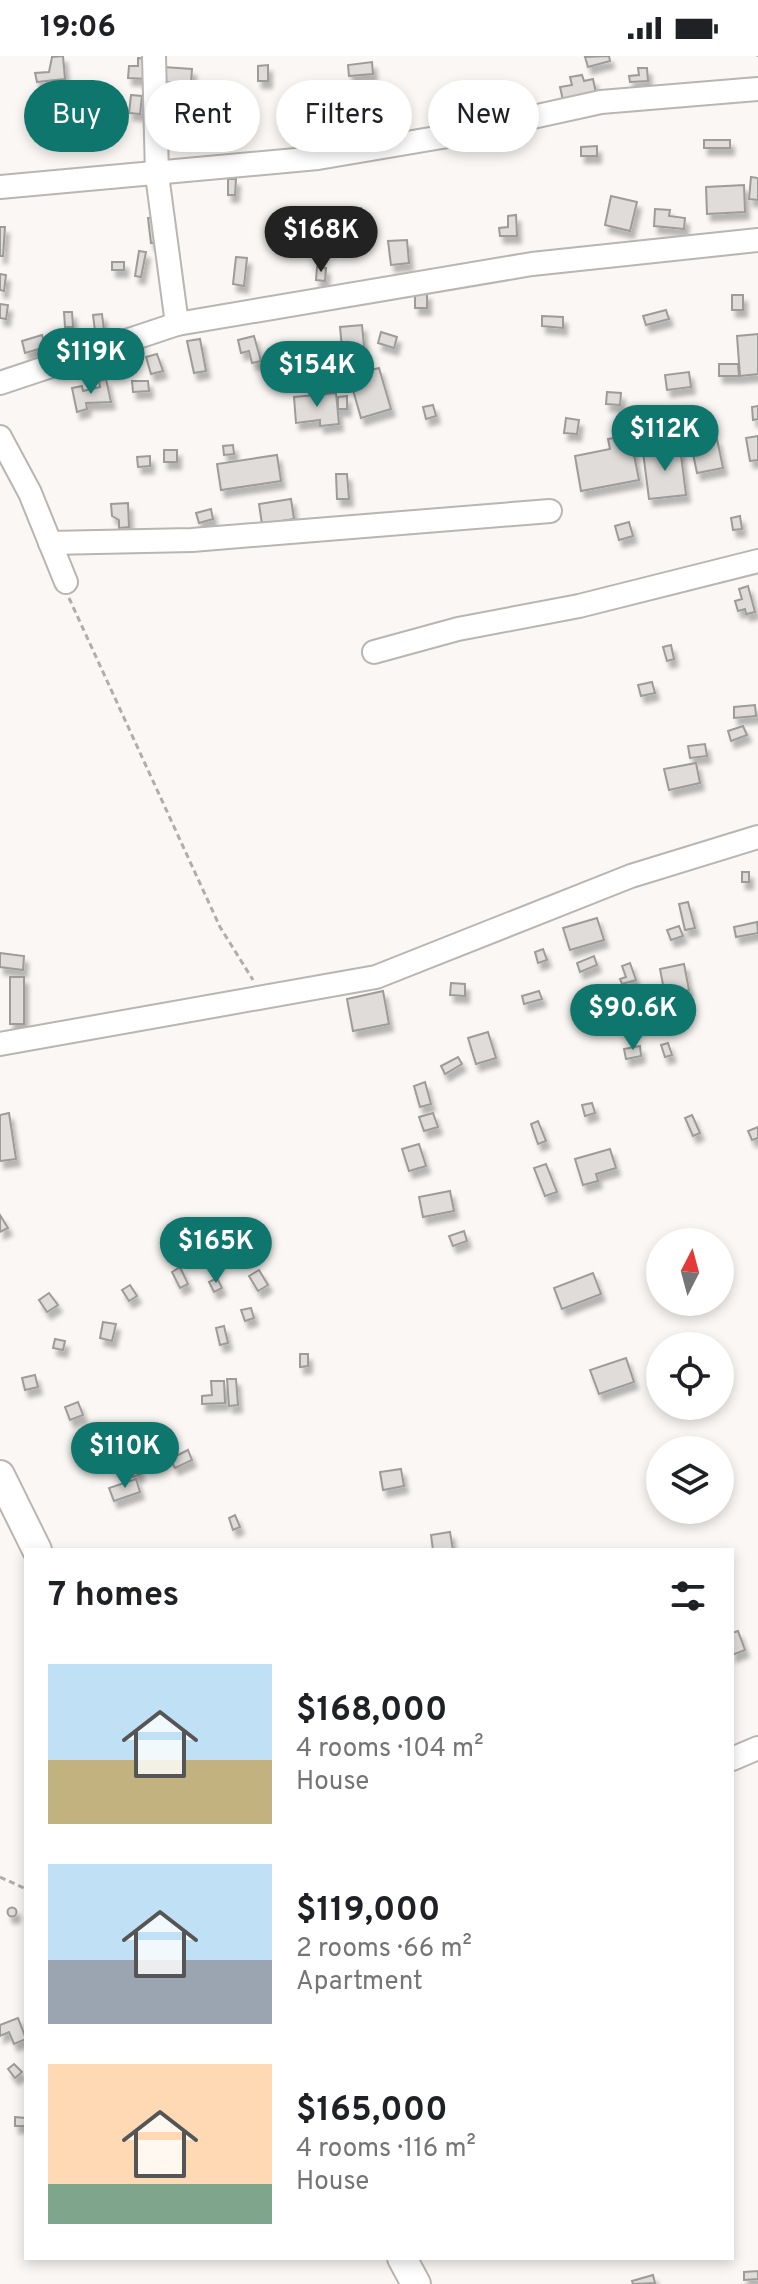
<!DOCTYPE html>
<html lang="en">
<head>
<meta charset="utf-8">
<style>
  body { margin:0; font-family:Overpass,sans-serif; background:#f2f2f2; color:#202124; height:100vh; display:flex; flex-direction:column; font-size:30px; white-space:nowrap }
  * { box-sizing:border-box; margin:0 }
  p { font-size:26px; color:#757577 }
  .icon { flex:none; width:44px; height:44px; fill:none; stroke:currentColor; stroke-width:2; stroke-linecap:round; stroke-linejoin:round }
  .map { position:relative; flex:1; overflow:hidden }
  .details { position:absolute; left:24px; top:1492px; width:710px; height:712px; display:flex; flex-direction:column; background:#fff; border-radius:0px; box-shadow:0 4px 12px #0003 }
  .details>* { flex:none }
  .top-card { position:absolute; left:24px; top:24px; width:710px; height:72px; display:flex; gap:16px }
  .needle { width:52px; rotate:6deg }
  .controls { position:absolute; left:646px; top:1172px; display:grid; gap:16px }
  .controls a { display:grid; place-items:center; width:88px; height:88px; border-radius:50%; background:#fff; box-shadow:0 4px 12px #0003; font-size:40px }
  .price { position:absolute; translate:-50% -68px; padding:0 18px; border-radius:28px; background:#0f766e; color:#fff; font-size:26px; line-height:52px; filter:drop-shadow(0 2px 4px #0008) }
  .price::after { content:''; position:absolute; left:50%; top:48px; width:24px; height:18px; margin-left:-12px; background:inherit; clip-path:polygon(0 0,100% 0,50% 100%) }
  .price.current { background:#222; color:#fff }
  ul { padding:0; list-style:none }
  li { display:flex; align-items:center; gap:24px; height:200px; padding:0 24px }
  li span { display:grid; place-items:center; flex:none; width:224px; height:160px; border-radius:0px; color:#555 }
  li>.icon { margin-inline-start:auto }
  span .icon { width:96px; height:96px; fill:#fffc; stroke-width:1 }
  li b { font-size:34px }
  h2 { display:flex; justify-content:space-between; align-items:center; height:96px; padding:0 24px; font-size:34px }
  .pill { padding:0 28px; border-radius:36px; background:#fff; box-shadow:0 4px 12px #0003; font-size:28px; line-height:72px }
  .pill.current { background:#0f766e; color:#fff }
  .status { display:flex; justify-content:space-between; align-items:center; height:56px; padding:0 40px; background:#fff; direction:ltr }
  .status svg { height:22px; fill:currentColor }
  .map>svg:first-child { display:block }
  .building { fill:#dfdcd9; stroke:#9e9c99; stroke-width:2; filter:url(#shadow) }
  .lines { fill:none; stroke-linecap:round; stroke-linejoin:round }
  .minor-casing { stroke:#b8b5b3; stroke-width:26 }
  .major-casing { stroke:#b8b5b3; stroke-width:32 }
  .path { stroke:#b0adab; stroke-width:3; stroke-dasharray:6 4; stroke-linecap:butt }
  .minor { stroke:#fff; stroke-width:22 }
  .major { stroke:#fff; stroke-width:28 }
</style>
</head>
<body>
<div class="status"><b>19:06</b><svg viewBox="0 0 49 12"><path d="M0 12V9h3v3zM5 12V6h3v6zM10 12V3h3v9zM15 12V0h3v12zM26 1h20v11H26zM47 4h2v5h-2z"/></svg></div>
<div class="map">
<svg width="758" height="2228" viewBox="0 0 758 2228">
  <defs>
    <filter id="shadow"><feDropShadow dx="4" dy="7" stdDeviation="2" flood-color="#0004"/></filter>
  </defs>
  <rect width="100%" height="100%" fill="#faf7f4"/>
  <g class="building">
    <path d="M63,0L65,23L37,26L35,17L49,16L52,1Z"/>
    <path d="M609,0L610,5L588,11L585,1Z"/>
    <path d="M138,2L149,3L148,23L128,22L129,10H138Z"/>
    <path d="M372,6L373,18L349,20L348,9Z"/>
    <path d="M268,9V25H258V10Z"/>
    <path d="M163,11L192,13L191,28L162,26Z"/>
    <path d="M638,12H647L648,25L630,26L629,20L639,19Z"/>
    <path d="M582,19L584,25L593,23L596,37L563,44L560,31L572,29L570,21Z"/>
    <path d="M354,33L356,52L341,53L342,60L329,61L327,36Z"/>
    <path d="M483,34H491L492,48L484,49Z"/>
    <path d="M218,38L227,39L226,57L217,56Z"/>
    <path d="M131,39L142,40L140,58L129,57Z"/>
    <rect x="704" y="84" width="26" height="8"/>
    <path d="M597,90V100H581V91Z"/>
    <path d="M751,121L758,122V144L749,143Z"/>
    <path d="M228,123H236L235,139H228Z"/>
    <path d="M744,129L745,156L707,158L706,131Z"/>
    <path d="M611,140L637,146L630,175L605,169Z"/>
    <path d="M361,152L362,162L341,163L340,153Z"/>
    <path d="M655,153L670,154L669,160L685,162L684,173L654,170Z"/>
    <path d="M295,155L296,166L285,167L284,156Z"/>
    <path d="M516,159L517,180H500L499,172L508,171V160Z"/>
    <path d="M161,160L164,185L151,187L148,162Z"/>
    <path d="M0,171H5L3,200H0Z"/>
    <path d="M407,184L409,207L391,209L388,185Z"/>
    <path d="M139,195L146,196L141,221L135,220Z"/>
    <path d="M236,201L247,202L244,230L233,228Z"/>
    <rect x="112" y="206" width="12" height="8"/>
    <path d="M317,211L326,212L325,225L316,224Z"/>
    <path d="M0,218L6,219L4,235L0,234Z"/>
    <rect x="415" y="237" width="12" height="15"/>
    <rect x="732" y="239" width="11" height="15"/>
    <path d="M0,248L8,249L6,263L0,262Z"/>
    <path d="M666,254L669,263L646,269L643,260Z"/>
    <path d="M64,256H72L73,271H65Z"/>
    <path d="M102,258L104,274L95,275L93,259Z"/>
    <path d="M542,260L563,261V272L542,270Z"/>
    <path d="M362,269L365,301L343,303L340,271Z"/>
    <path d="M381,276L397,281L394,292L378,287Z"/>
    <path d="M758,278V318L740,320L737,280Z"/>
    <path d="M42,279L46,291L25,297L22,285Z"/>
    <path d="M254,280L261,305L252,307L249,295L241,297L238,284Z"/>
    <path d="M200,283L206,315L194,317L187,285Z"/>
    <path d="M157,298L163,315L151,318L146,301Z"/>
    <path d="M719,308H738L739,320H719Z"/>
    <path d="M379,312L391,353L361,362L349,320Z"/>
    <path d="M689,316L691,331L667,334L665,319Z"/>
    <path d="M106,323L111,346L86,347L87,353L77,356L72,332L82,330L83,335L100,331L99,325Z"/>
    <path d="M132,325H148L149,335L133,336Z"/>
    <path d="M607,336L621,337L620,349L606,348Z"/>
    <path d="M336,337L339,368L320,370V364L296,367L294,341Z"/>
    <path d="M347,340V353H338V341Z"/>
    <path d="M433,349L436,360L426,363L423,351Z"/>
    <path d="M758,350V363L753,364L752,351Z"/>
    <path d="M566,362L579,364L577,378L564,377Z"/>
    <path d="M630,379L639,424L581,435L575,400L610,393L608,383Z"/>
    <path d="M758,380V404L750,405L746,382Z"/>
    <path d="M717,383L723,412L697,417L691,388Z"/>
    <path d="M233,389L234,398L224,399L223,390Z"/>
    <path d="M680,391L686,439L649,443L643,396Z"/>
    <rect x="164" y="394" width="13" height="12"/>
    <path d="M277,399L281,425L221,434L217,408Z"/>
    <path d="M150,400V410L138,411L137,401Z"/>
    <path d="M336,418H347L349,443H337Z"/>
    <path d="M291,443L294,463L262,468L259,448Z"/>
    <path d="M128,447L129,471L119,472V464L112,460L111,448Z"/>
    <path d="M211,453L213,463L199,467L196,457Z"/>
    <path d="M740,460L742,473L733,474L731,462Z"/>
    <path d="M629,466L633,480L619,484L615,470Z"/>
    <path d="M748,530L755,556L746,558L745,553L738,555L735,545L742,543L739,533Z"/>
    <path d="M671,589L674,603L667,605L663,591Z"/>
    <path d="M652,626L655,637L641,640L638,629Z"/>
    <path d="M755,649L756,660L734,662V651Z"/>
    <path d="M743,670L747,679L731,685L728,675Z"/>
    <path d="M705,688L707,700L690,702L688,690Z"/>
    <path d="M696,707L700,727L669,734L664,713Z"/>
    <rect x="742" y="816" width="7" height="10"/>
    <path d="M688,846L695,872L685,874L679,848Z"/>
    <path d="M597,862L604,884L570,894L563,872Z"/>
    <path d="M757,866L758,877L736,881L734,871Z"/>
    <path d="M679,870L683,880L671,884L667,874Z"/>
    <path d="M543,893L547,904L538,907L535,896Z"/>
    <path d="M0,897L24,900L23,914L0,911Z"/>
    <path d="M594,900L597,909L580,916L577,907Z"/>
    <path d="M630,907L636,924L622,928L620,923L626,921L622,910Z"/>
    <path d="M684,908L689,934L665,939L660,913Z"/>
    <rect x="10" y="921" width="14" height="47"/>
    <path d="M451,927L465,928V940L450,939Z"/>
    <path d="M383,935L389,968L353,975L347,943Z"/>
    <path d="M539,935L542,943L524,948L522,940Z"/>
    <path d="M488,976L496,1002L476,1008L468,982Z"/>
    <path d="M668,987L672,999L665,1001L661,989Z"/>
    <path d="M640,990L641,1000L626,1003L624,993Z"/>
    <path d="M458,1001L462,1008L445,1018L441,1010Z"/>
    <path d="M425,1026L431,1048L420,1051L414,1030Z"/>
    <path d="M592,1047L595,1057L585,1060L582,1049Z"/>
    <path d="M9,1057L16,1103L0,1105V1059Z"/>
    <path d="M433,1057L438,1071L424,1075L419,1061Z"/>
    <path d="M692,1059L700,1077L693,1080L685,1062Z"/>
    <path d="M538,1065L546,1085L538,1088L531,1068Z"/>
    <path d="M758,1071V1082L752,1084L748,1075Z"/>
    <path d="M419,1088L426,1110L409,1115L402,1093Z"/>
    <path d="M610,1093L616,1112L596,1118L598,1125L583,1129L575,1103Z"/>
    <path d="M546,1108L557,1136L545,1140L534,1112Z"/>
    <path d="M450,1135L454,1155L423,1161L419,1141Z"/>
    <path d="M0,1159L8,1172L0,1176Z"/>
    <path d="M464,1175L467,1185L453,1190L449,1180Z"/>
    <path d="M211,1182L223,1197L215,1203L203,1189Z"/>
    <path d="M180,1211L188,1228L180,1232L172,1216Z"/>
    <path d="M259,1214L268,1229L258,1235L249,1220Z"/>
    <path d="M593,1217L601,1238L562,1253L554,1232Z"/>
    <path d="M217,1222L222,1232L214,1236L209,1226Z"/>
    <path d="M130,1229L137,1240L129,1245L122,1234Z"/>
    <path d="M49,1237L58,1249L47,1256L39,1244Z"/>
    <path d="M251,1252L254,1262L245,1265L241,1254Z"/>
    <path d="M103,1266L116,1268L112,1285L100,1282Z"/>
    <path d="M224,1270L228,1287L220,1289L216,1272Z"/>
    <path d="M55,1283L65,1285L63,1294L53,1292Z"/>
    <path d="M300,1298H308V1310L300,1311Z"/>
    <path d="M626,1302L634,1326L599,1338L590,1314Z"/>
    <path d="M35,1319L38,1331L25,1334L22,1322Z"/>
    <path d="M227,1323H236L238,1349L229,1350Z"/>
    <path d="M211,1325H224L225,1347L202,1348V1340L212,1339Z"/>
    <path d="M78,1346L83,1359L70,1364L65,1351Z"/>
    <path d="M188,1394L192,1404L175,1412L170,1403Z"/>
    <path d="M136,1406L141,1418L133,1421L128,1409Z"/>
    <path d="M401,1413L404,1430L383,1434L380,1416Z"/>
    <path d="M136,1423L140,1436L114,1445L109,1432Z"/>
    <path d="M235,1459L240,1471L233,1474L229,1462Z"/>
    <path d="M450,1476L453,1494H433L431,1479Z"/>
    <path d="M738,1575L745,1594L732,1599V1577Z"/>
    <circle cx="12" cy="1856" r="4.5"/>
    <path d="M18,1962L26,1983L14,1988L9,1976L0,1980V1969Z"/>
    <path d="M14,2008L22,2016L15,2022L8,2013Z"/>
    <path d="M15,2061L25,2062V2070H15Z"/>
    <path d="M758,2215V2223L744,2224V2216Z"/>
    <path d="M653,2219L655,2227L633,2228L632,2225Z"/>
  </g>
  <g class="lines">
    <defs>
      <g id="minor">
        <path d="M154,0L157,119L177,268L532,208L758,184"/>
        <path d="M0,131L318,102L442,81L601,46L758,33"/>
        <path d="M0,327L177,268"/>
        <path d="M0,381L30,437L66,526"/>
        <path d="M50,487L192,484L550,455"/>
        <path d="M374,596L458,573L579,550L758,505"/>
        <path d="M0,988L376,921L631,820L758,781"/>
        <path d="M732,1703L758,1692"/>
      </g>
      <g id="major">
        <path d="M0,1419L37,1494"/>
        <path d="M402,2202L416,2228"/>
      </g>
    </defs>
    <use href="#minor" class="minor-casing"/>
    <use href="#major" class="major-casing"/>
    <g class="path">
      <path d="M758,0V1"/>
      <path d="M69,542L220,871L253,924"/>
      <path d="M0,1821L26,1833"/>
    </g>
    <use href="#minor" class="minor"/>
    <use href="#major" class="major"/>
  </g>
</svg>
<div class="controls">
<a><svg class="needle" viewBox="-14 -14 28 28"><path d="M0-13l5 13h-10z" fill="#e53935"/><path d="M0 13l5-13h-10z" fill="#757577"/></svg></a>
<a><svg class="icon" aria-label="locate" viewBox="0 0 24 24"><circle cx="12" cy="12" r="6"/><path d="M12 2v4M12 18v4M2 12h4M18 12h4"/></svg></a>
<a><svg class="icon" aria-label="layers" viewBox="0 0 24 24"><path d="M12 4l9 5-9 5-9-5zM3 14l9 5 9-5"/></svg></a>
</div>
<b class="price current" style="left:321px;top:218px">$168K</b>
<b class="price" style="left:91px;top:340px">$119K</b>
<b class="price" style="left:317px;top:353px">$154K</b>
<b class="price" style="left:665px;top:417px">$112K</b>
<b class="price" style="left:633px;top:996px">$90.6K</b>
<b class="price" style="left:216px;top:1229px">$165K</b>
<b class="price" style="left:125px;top:1434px">$110K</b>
<div class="top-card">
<a class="pill current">Buy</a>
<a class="pill">Rent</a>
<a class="pill">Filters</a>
<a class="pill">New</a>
</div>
<section class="details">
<h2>7 homes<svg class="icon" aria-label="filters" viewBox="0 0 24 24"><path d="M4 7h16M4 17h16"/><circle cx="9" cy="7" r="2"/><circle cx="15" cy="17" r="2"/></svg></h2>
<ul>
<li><span style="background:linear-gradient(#bfe0f5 60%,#c2b280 0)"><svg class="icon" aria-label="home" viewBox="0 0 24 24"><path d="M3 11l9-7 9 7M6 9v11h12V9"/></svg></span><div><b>$168,000</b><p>4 rooms · 104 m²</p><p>House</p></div></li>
<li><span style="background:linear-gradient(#bfe0f5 60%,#9aa5b1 0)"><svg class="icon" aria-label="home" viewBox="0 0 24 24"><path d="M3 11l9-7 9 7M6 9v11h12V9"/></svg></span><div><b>$119,000</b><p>2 rooms · 66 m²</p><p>Apartment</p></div></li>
<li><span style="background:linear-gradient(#ffd9b3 75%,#7fa58c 0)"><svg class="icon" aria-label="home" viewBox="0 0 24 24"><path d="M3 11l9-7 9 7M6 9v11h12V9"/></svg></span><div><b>$165,000</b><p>4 rooms · 116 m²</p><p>House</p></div></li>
</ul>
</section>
</div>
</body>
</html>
